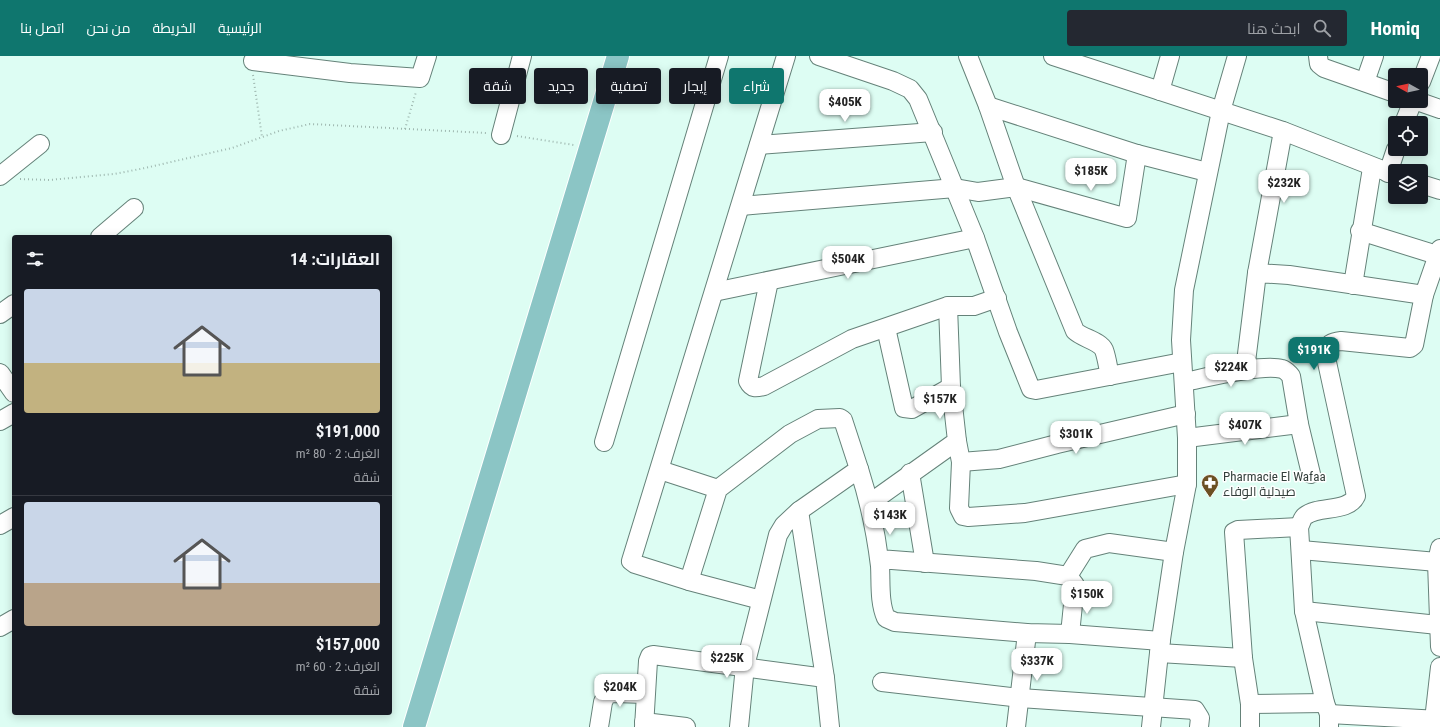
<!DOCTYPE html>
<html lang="ar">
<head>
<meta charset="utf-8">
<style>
  body { margin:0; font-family:"Roboto Condensed",Cairo,sans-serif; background:#242831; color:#f1f3f6; direction:rtl; height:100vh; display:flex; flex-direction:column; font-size:15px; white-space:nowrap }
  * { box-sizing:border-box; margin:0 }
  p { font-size:13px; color:#9ea1a6 }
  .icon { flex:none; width:22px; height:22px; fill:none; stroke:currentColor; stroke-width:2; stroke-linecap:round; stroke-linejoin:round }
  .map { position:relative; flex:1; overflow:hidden; direction:ltr }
  .details { position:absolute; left:12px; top:179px; width:380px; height:480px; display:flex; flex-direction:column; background:#171b24; border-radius:4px; box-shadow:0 2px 10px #0003; direction:rtl }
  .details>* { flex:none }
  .banner { position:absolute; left:404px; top:12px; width:380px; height:36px; direction:rtl; display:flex; gap:8px }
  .needle { width:26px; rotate:278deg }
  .buttons { position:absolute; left:1388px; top:12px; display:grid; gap:8px }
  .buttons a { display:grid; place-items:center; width:40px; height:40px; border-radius:4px; background:#171b24; box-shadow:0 2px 10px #0003; font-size:20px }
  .price { position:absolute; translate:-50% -34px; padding:0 9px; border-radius:8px; background:#fff; color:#222; font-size:13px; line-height:26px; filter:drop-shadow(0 1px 2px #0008) }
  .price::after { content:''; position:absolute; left:50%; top:24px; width:12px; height:9px; margin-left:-6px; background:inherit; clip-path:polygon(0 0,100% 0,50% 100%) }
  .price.current { background:#0f766e; color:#fff }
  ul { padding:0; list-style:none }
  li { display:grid; align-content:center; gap:8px; height:212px; padding:0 12px }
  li+li { border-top:1px solid #363941 }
  li span { display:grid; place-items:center; height:124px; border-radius:4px; color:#555 }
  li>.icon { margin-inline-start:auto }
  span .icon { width:72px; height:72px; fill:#fffc; stroke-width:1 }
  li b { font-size:17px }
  h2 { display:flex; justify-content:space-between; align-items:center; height:48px; padding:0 12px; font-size:17px }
  .tag { padding:0 14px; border-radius:4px; background:#171b24; box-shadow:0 2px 10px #0003; font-size:14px; line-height:36px }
  .tag.current { background:#0f766e; color:#fff }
  header { display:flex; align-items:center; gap:24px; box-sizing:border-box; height:56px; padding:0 20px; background:#0f766e; color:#fff }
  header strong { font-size:19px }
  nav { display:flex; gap:22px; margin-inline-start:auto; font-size:14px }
  .search { width:280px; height:36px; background:#242831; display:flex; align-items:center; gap:10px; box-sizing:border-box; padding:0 14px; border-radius:4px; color:#9ea1a6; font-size:15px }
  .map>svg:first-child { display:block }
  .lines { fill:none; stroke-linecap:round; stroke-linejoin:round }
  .minor-casing { stroke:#658279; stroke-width:20 }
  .major-casing { stroke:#fff; stroke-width:24 }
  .path { stroke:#9eb7af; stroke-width:2; stroke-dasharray:1 3; stroke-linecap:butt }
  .minor { stroke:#fff; stroke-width:18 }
  .major { stroke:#8bc5c5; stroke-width:22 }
  .labels { text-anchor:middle; stroke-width:3; stroke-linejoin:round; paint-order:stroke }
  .poi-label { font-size:13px; fill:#333f3b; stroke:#fff; text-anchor:start }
</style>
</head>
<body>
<header>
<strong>Homiq</strong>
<div class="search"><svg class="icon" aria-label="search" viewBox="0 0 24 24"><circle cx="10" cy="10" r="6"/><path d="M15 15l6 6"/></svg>ابحث هنا</div>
<nav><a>الرئيسية</a><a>الخريطة</a><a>من نحن</a><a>اتصل بنا</a></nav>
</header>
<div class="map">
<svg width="1440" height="671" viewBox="0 0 1440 671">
  <rect width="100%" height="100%" fill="#ddfdf3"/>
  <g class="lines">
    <defs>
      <g id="minor">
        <path d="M819,0L893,25L910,33L918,43L975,182L1008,276L1031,333L1036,334L1182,306"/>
        <path d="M968,0L988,50L1016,131L1075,275C1082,282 1100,285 1104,294C1107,302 1108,312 1110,320"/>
        <path d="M1053,0L1283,75L1395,119"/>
        <path d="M1318,0L1319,8L1324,12L1395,37"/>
        <path d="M253,5L350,17L420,22L427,0"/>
        <path d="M1365,26L1374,0"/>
        <path d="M1421,26L1431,0"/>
        <path d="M1160,35L1170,0"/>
        <path d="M1417,45L1440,53"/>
        <path d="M988,50L1137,98L1207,116"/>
        <path d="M1404,67L1413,45"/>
        <path d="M501,79L522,0"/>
        <path d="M759,89L933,76"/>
        <path d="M1388,117L1396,93"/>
        <path d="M0,120L40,88"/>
        <path d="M1421,128L1440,134"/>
        <path d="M741,150L955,132L978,136L1016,131L1127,162L1137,98"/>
        <path d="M1360,175L1440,200"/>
        <path d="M100,181L134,152"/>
        <path d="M1257,217L1283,75"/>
        <path d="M769,225L748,325C752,333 756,332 764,330L852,283L948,250H974L997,242"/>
        <path d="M1353,229L1372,112"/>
        <path d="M714,236L975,182"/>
        <path d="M0,258L14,248"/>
        <path d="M886,272L904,352L912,353L951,331"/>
        <path d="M1245,314L1257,217L1289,219L1424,239L1440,193"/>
        <path d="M0,317L14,337"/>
        <path d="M1184,326C1205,322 1263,307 1282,313C1286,314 1288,317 1291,320L1299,368L1311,418"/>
        <path d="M0,365L14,357"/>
        <path d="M1187,382L1299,368"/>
        <path d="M957,385L961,406L959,452L963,460L968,461L1025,457L1187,428"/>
        <path d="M604,386L719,0"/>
        <path d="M961,406L999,403L1057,388L1186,358"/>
        <path d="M859,413C869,444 876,477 880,510C881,527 879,546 886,562L895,566L1027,577L1070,578L1075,529L1068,520L1036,515L879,503"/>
        <path d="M660,414L718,433"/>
        <path d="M910,417L925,507"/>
        <path d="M870,447L957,385L951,331L948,250"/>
        <path d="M0,469L14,461"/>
        <path d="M1440,492L1437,506L1440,591"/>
        <path d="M1301,494L1437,506"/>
        <path d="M1068,520L1085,493L1109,487L1174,496"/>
        <path d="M689,525L718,433L790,378L818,363L840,362L843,364L859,413L799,455"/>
        <path d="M761,544L689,525L635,508L631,505L786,0"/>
        <path d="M1304,555L1438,569"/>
        <path d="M0,571L14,563"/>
        <path d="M1070,578L1161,585"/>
        <path d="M1159,597L1243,602"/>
        <path d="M882,626L1020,642L1195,654L1200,662L1199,671"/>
        <path d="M1250,648L1325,647"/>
        <path d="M1329,658L1440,664"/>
        <path d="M1434,664L1440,611"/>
        <path d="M644,666L686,671"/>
        <path d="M599,671L603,646L607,638L615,637L645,638"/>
        <path d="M644,671L648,605L650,600L653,599L825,622L830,671"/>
        <path d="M739,671L745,610L778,479L784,469L799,455L825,622"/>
        <path d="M1016,671L1027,577"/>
        <path d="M1151,671L1159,597L1174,496L1187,428V382L1181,284L1184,234L1221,55L1237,0"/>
        <path d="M1250,671V648L1243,602L1234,476L1238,474L1299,471"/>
        <path d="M1329,671V658L1325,647L1304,555L1299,471C1301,468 1302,462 1305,460C1318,449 1348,457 1356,440L1325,297C1327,288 1332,286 1341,285L1410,292L1414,289L1424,239"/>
      </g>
      <path id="major" d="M414,671L618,0"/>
    </defs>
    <use href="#minor" class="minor-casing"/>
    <use href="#major" class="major-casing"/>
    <g class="path">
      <path d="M253,19L262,81"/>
      <path d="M405,73L416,36"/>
      <path d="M517,80L574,89"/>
      <path d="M20,123L49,124L114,118L145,112L232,92L279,75L310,68L487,77"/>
    </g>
    <use href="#minor" class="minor"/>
    <use href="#major" class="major"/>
  </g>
  <defs>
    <symbol id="pharmacy-pin" viewBox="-11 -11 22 30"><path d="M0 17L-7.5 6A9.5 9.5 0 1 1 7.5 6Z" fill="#6c5023" stroke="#fff"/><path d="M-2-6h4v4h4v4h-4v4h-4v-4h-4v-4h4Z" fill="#fff"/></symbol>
  </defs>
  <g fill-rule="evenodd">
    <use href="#pharmacy-pin" x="1200" y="417" width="20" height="27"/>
  </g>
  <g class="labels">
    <g class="poi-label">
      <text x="1223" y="425">Pharmacie El Wafaa<tspan x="1223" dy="15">صيدلية الوفاء</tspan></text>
    </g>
  </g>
</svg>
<div class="buttons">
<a><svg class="needle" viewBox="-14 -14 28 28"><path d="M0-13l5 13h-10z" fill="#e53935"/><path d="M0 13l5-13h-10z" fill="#9ea1a6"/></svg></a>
<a><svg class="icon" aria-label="locate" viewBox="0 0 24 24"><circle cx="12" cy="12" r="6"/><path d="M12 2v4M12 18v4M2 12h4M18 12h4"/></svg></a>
<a><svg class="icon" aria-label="layers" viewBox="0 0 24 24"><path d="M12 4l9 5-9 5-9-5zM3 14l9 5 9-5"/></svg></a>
</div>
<b class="price" style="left:845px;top:67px">$405K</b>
<b class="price" style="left:1091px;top:136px">$185K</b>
<b class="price" style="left:1284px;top:148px">$232K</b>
<b class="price" style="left:848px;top:224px">$504K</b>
<b class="price current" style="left:1314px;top:315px">$191K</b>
<b class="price" style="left:1231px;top:332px">$224K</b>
<b class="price" style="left:940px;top:364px">$157K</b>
<b class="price" style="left:1245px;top:390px">$407K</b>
<b class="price" style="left:1076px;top:399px">$301K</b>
<b class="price" style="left:890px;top:480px">$143K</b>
<b class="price" style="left:1087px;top:559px">$150K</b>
<b class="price" style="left:727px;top:623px">$225K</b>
<b class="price" style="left:1037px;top:626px">$337K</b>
<b class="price" style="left:620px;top:652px">$204K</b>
<div class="banner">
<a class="tag current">شراء</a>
<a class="tag">إيجار</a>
<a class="tag">تصفية</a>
<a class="tag">جديد</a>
<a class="tag">شقة</a>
</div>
<section class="details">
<h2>العقارات: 14<svg class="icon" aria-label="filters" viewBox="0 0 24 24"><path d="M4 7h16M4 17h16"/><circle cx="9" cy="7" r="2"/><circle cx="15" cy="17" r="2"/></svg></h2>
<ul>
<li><span style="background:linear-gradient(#c9d6e8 60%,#c2b280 0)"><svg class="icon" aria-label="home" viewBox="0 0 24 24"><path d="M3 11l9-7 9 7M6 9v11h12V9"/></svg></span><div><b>$191,000</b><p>الغرف: 2 · 80 m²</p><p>شقة</p></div></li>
<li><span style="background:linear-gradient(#c9d6e8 65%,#b9a48a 0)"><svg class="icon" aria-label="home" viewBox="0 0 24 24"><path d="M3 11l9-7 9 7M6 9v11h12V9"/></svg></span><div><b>$157,000</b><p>الغرف: 2 · 60 m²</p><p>شقة</p></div></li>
</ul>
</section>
</div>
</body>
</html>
